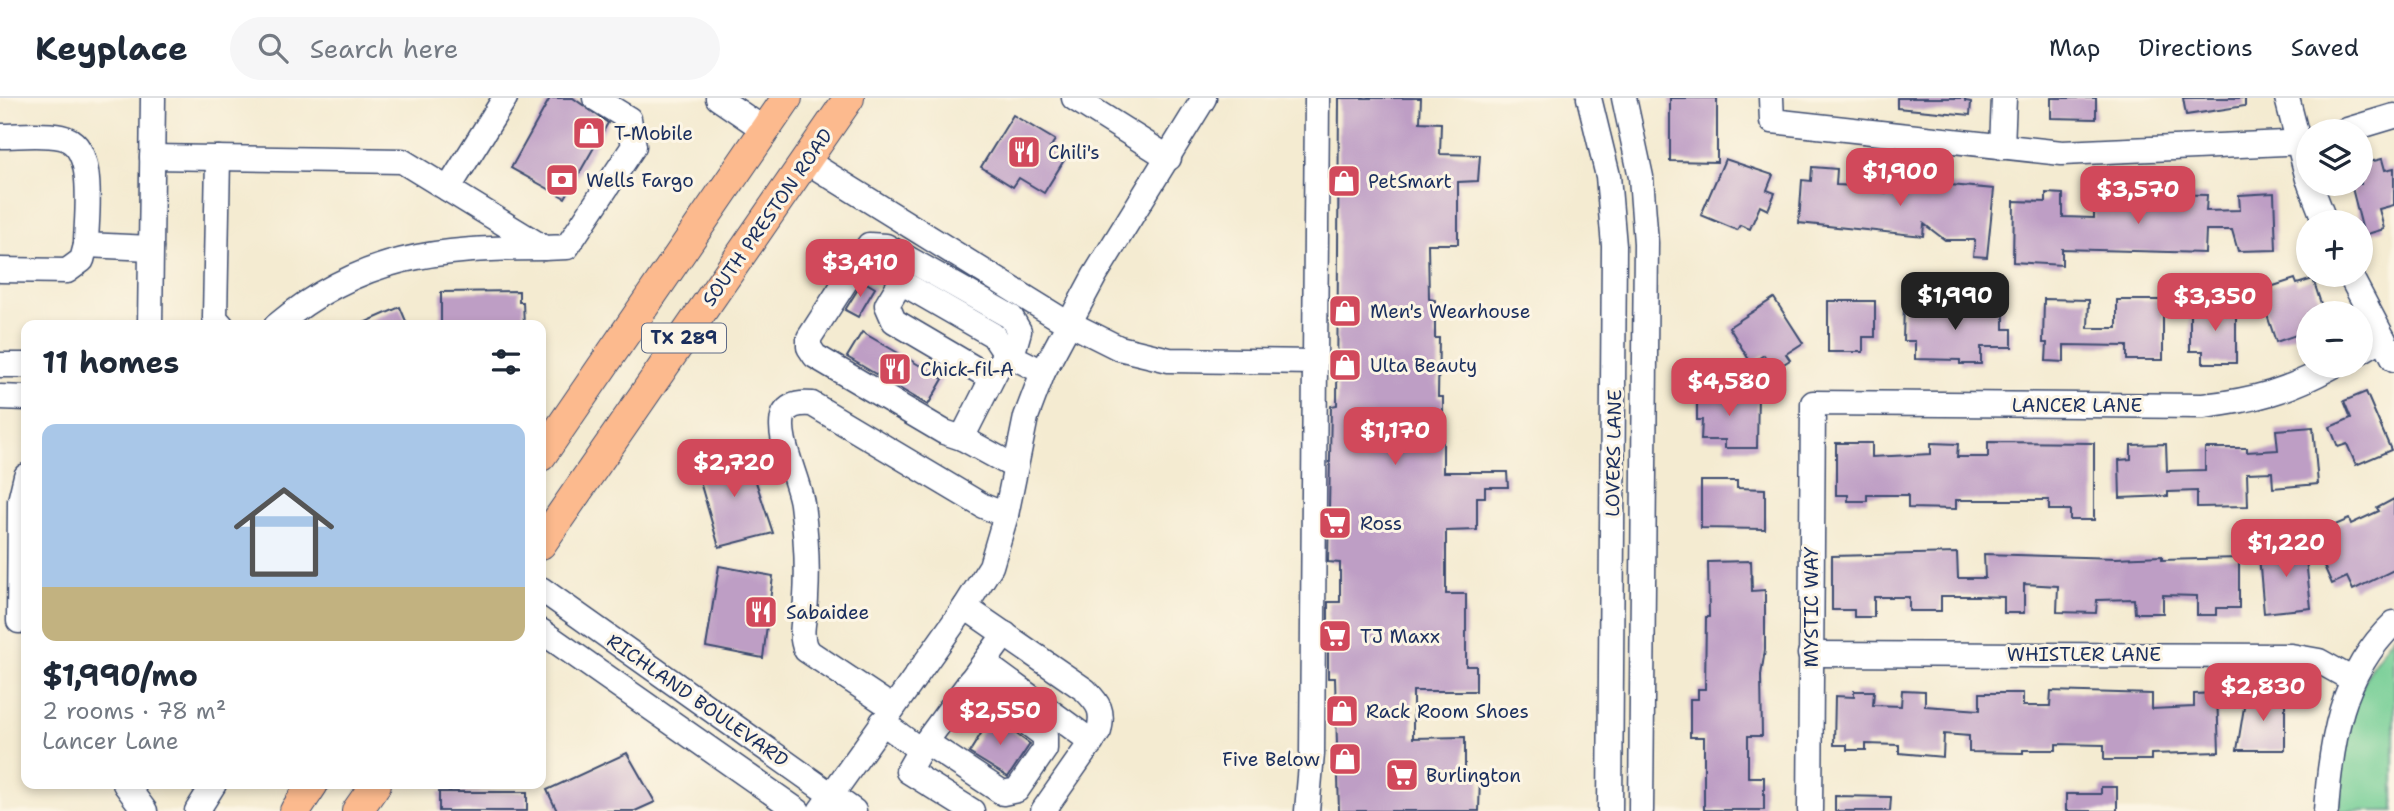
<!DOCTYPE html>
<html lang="en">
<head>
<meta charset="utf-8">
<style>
  body { margin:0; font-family:"Shantell Sans",sans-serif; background:#f6f6f7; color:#1f2937; height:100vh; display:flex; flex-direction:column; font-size:26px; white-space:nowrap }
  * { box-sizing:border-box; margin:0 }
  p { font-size:23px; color:#747a83 }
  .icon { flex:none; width:38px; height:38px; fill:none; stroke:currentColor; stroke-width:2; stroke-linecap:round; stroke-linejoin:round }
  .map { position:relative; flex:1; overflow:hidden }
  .details { position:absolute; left:21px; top:222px; width:525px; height:469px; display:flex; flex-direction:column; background:#fff; border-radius:14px; box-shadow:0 4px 10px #0003 }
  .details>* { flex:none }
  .tools { position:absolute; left:2296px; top:21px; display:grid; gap:14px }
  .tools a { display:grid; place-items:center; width:77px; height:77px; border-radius:50%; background:#fff; box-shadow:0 4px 10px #0003; font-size:35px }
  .price { position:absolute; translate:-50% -60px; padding:0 16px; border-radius:14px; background:#d1495b; color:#fff; font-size:23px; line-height:46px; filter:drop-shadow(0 2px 4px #0008) }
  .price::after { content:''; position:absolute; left:50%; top:42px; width:21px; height:16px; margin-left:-10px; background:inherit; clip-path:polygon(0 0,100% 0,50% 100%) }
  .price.selected { background:#222; color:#fff }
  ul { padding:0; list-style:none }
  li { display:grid; align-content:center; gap:14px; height:371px; padding:0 21px }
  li+li { border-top:2px solid #e0e1e3 }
  li span { display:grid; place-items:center; height:217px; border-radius:14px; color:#555 }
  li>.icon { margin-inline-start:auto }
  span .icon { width:126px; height:126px; fill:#fffc; stroke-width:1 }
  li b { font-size:30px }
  h2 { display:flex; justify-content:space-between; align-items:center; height:84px; padding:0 21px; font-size:30px }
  header { display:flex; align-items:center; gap:42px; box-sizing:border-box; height:98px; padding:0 35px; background:#fff; border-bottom:2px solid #e0e1e3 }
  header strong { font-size:33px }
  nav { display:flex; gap:38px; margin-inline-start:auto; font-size:24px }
  .search { width:490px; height:63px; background:#f6f6f7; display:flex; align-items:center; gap:18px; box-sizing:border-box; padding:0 24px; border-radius:38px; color:#747a83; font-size:26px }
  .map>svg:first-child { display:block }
  .green { fill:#74ce95; stroke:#487e7a; stroke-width:2 }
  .building { fill:#be9ec5 }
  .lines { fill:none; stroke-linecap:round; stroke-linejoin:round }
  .minor-casing { stroke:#3c4b6f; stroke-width:27 }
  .major-casing { stroke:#3c4b6f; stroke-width:32 }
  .minor { stroke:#fff; stroke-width:24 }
  .major { stroke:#fcba8e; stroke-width:30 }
  .labels { text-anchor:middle; stroke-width:6; stroke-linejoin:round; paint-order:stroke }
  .shield { fill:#fcf5e5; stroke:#5e6a86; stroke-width:2 }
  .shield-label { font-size:18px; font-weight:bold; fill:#1b2f5e }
  .poi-label { font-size:19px; fill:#1b2f5e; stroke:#fcf5e5; text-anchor:start }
  .street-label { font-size:19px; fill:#1b2f5e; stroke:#fcf5e5 }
</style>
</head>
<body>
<header>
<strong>Keyplace</strong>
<div class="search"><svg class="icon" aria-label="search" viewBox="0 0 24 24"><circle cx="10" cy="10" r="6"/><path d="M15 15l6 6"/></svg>Search here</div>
<nav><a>Map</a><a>Directions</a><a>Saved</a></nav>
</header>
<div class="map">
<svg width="2394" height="713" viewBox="0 0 2394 713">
  <rect width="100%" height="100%" fill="#fcf5e5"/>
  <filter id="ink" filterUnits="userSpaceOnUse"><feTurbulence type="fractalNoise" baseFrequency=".0143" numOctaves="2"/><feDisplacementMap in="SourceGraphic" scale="14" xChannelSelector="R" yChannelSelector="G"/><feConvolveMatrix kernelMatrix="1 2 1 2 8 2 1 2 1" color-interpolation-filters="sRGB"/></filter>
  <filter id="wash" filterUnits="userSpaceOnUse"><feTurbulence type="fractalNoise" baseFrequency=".00686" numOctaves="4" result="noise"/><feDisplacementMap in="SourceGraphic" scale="28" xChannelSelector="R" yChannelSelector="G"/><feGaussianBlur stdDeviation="1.57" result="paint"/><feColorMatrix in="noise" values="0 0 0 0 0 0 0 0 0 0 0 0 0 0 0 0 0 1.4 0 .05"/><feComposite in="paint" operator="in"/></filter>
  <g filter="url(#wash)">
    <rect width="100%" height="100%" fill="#f4ebd1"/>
    <path class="green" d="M2394,538V713H2340L2341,638L2370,570Z"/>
    <g id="blocks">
      <g class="building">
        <path d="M550,0H573L608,25L565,100L511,70Z"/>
        <path d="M1339,0H1421L1420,24L1441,25L1440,56L1480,57L1478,83L1458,84V146H1428L1429,201L1435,202V240H1439L1438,299H1443V374H1507L1508,389H1485V399H1477V432L1446,433V496H1466V568H1476V593H1413V640L1465,639V679H1480L1479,713H1339L1335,580H1328V504H1340V465L1328,464L1331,308L1337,307Z"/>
        <path d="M1670,0H1717V64L1670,63Z"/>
        <path d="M1897,0H1965V3L1971,4L1970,17L1897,10Z"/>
        <path d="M2051,0H2096V21L2051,20Z"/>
        <path d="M2183,0H2245V8L2186,17Z"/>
        <path d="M1013,17L1055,42L1050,50L1066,59L1044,95L1019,80L1013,89L981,69Z"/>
        <path d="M1725,61L1773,77L1767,92L1775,95L1768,112L1760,108L1750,131L1740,127L1737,132L1701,117Z"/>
        <path d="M2382,61L2385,72L2394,70V107L2379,111L2384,131L2364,137L2351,86H2361V66Z"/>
        <path d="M1812,69L1837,71L1836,87L1858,88V91L1889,95L1892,75L1910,77V81L1917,84L1994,91L1987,159L1973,158L1975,142H1945L1924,126L1923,138L1799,125L1802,82L1811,83Z"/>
        <path d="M2046,95L2063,96V119L2094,120V97H2134V109H2162L2163,96L2207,97L2206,113L2240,112L2239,97L2274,95L2276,152L2238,153L2232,132H2206L2205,155L2062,151V167L2013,164L2014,103L2046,104Z"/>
        <path d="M2295,181L2297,186L2313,181L2324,215H2308V226L2303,228L2305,234L2276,244L2265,211L2258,214L2252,195Z"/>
        <path d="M863,183L875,190L858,219L845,212Z"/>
        <path d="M519,193V204H523L524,228H441V194Z"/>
        <path d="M1774,200L1803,245L1786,256L1790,262L1774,272L1764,257L1751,265L1729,229Z"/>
        <path d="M2044,201L2089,202L2088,230H2117V202H2163V262H2127V248L2064,247V264L2046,263L2047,245H2043Z"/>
        <path d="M1828,203H1875V239H1863V254H1828Z"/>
        <path d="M2236,203V265H2203V253H2190V213H2210V204Z"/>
        <path d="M1904,206L2004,210V231H2012V249H1981V266H1960V262L1915,261V243H1903Z"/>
        <path d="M400,209L408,228H357Z"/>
        <path d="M862,234L943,281L928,307L847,259Z"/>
        <path d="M1697,293L1758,294L1757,350H1725V342H1701L1702,322H1697Z"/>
        <path d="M2366,294L2391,352L2356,367L2347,346L2338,349L2330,329L2351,320L2344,303Z"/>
        <path d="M2313,329L2318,386L2273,390L2272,374L2247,375L2248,408L2197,409V393L2168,394V398L2120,400L2119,362L2131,361V347L2166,346L2167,373L2205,372V350H2247V354L2278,352L2276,332Z"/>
        <path d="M1988,344L2094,345V422H2070V412H2049V402H1956V411L1908,410V397H1867V403H1848V397H1836V345H1872V359L1931,356V345L1958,346L1957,359H1988Z"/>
        <path d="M751,351L758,377L754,378L773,435L719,449L696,370L730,361L728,357Z"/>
        <path d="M1701,383H1737V390L1765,391V431L1701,430Z"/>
        <path d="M2394,401V472L2353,492L2347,479L2332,486L2312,441L2333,439L2328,430L2349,421L2351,426L2379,413L2377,410Z"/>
        <path d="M2304,442L2311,510L2264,515L2259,458L2282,456L2280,444Z"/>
        <path d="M1957,455L1958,480H1985L1984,456L2116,460L2162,458V462L2239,460V510H2216V517H2197V498L2163,497V515H2135L2134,501L2097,502L2096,515L2057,514L2058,488L2024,486V515H2004V499L1977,498H1941V513H1909V499H1874V519H1854V512H1832V458Z"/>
        <path d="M1751,463L1752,493L1765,492V552L1761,577L1762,638H1748V679H1764V712H1704V639H1690V601H1698V591H1705L1706,519H1709L1708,464Z"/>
        <path d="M719,468L773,478L763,560L706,549Z"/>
        <path d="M1902,592L1925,593V608L1980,612V595H2023V608H2050L2051,593L2152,596V611L2194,609V596L2217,595L2219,654L2151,656V662H2104V647L2056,646V652H2023V655L1969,654V638L1944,636L1943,659L1899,655V647L1866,646V652H1847V647H1834L1835,598L1854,599V593H1874L1873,607L1901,608Z"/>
        <path d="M2246,597H2285V652H2237Z"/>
        <path d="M992,618L1030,646L1008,679L969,655Z"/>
        <path d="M627,655L655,704L635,713H557L547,692Z"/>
        <path d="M2101,689H2117V713H2066V696H2101Z"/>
        <rect x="439" y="694" width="88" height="19"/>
        <path d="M1835,698L1891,699L1890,713H1835Z"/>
      </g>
    </g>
  </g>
  <g filter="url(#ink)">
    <use href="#blocks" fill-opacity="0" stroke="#3c4b6f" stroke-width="2"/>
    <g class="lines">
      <defs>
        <g id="minor">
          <path d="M718,0L765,32"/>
          <path d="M1074,0L1169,60"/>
          <path d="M1589,0L1608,78L1614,148L1610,713"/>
          <path d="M1624,0L1641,79L1646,145L1641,713"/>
          <path d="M1771,0L1772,23L2062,55L2308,44"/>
          <path d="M2287,0L2308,81"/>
          <path d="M2344,33L2394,18"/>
          <path d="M0,38C19,38 42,35 61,39C98,46 86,118 86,147L151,150"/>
          <path d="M2002,49L2004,0"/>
          <path d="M152,59L402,63L544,150L567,149L634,48L629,21L595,0"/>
          <path d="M218,60L215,220L222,228"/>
          <path d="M806,63L1057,219L1119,250L1169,262L1315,264"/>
          <path d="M2310,86L2325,124"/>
          <path d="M448,91L505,0"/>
          <path d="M0,172L67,173L82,162L86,147"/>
          <path d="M2350,177L2394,261"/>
          <path d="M150,228L153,0"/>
          <path d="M276,228C360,157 438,150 543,150"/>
          <path d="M2361,253L2383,240"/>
          <path d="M0,267H26"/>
          <path d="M991,280L894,223L887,207L899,187H906L993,237L1005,255"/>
          <path d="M0,299L26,300"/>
          <path d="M962,340L944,334L815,258L809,249V240L869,147L886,148L1011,219L1019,233L1012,258"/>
          <path d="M1015,369L962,340L1005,255L1043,274"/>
          <path d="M541,491L854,713"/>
          <path d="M965,509L1085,592C1099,606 1104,613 1099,633L1043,713"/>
          <path d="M19,523L20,403L26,378"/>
          <path d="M541,533L798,713"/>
          <path d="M1810,556L2291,558L2319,563L2353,582"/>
          <path d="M984,565L1092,644"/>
          <path d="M893,610L806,552C798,534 806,518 806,499C808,468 806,437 802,406C799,382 775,338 784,316C790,305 802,305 812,306L983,408L1006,417"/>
          <path d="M882,624L920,652L1005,536"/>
          <path d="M926,644L1003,695L1017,692L1045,651V638L970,583"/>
          <path d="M920,652L908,673L972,713"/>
          <path d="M125,686L145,713"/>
          <path d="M197,713L214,686"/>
          <path d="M820,713L965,509L991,468L1006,417L1026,319L1043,274L1095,177L1204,0"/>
          <path d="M1307,713L1312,656L1317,0"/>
          <path d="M1810,713L1813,305L2203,308C2255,302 2288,293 2333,268"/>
          <path d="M2326,713C2331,643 2341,575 2394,525"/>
        </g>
        <g id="major">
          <path d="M541,358L787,0"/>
          <path d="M541,446L849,0"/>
          <path d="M295,713L313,686"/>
          <path d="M357,713L376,686"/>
        </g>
      </defs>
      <use href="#minor" class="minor-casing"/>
      <use href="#major" class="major-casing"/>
      <use href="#minor" class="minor"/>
      <use href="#major" class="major"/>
    </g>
  </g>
  <defs>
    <symbol id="shop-square" viewBox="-11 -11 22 22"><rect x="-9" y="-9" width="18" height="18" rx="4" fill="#d1495b" stroke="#fcf5e5"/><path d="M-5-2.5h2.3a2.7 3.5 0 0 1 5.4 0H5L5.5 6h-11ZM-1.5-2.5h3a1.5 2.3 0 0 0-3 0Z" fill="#fff"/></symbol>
    <symbol id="restaurant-square" viewBox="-11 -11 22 22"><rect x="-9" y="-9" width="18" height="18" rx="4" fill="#d1495b" stroke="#fcf5e5"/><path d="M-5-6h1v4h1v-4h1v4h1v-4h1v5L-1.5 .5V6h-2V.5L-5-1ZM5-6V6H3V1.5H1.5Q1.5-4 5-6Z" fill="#fff"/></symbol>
    <symbol id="bank-square" viewBox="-11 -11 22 22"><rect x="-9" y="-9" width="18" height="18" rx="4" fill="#d1495b" stroke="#fcf5e5"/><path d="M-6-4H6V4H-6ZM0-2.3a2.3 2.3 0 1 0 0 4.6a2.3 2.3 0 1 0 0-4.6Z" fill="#fff"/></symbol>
    <symbol id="supermarket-square" viewBox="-11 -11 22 22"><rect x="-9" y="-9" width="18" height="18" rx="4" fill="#d1495b" stroke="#fcf5e5"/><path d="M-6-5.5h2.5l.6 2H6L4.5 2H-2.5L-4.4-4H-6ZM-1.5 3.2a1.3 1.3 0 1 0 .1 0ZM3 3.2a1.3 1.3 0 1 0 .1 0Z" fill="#fff"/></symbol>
  </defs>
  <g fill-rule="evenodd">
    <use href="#shop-square" x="570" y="16" width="38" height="38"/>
    <use href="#restaurant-square" x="1005" y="35" width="38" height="38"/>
    <use href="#bank-square" x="543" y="63" width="38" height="38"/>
    <use href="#shop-square" x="1325" y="64" width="38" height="38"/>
    <use href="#shop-square" x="1326" y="194" width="38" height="38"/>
    <use href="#shop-square" x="1326" y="248" width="38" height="38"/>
    <use href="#restaurant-square" x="876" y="252" width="38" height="38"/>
    <use href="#supermarket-square" x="1316" y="406" width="38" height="38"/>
    <use href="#restaurant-square" x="742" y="495" width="38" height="38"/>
    <use href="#supermarket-square" x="1316" y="519" width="38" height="38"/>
    <use href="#shop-square" x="1323" y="594" width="38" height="38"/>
    <use href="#shop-square" x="1326" y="642" width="38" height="38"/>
    <use href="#supermarket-square" x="1383" y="658" width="38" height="38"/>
  </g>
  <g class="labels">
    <rect class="shield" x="642" y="225.5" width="84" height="29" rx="5"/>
    <g class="shield-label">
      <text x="684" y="246">TX 289</text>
    </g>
    <g class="poi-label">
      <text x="614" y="42">T-Mobile</text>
      <text x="1048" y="61">Chili's</text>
      <text x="586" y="89">Wells Fargo</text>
      <text x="1368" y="90">PetSmart</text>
      <text x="1370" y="220">Men's Wearhouse</text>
      <text x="1370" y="274">Ulta Beauty</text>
      <text x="920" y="278">Chick-fil-A</text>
      <text x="1360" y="432">Ross</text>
      <text x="786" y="521">Sabaidee</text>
      <text x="1360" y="545">TJ Maxx</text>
      <text x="1366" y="620">Rack Room Shoes</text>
      <text x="1320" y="668" text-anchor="end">Five Below</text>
      <text x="1426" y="684">Burlington</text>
    </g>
    <g class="street-label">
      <text transform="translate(767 119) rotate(-55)" y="7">SOUTH PRESTON ROAD</text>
      <text x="2077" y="314">LANCER LANE</text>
      <text transform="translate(1613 355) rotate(-89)" y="7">LOVERS LANE</text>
      <text transform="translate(1811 509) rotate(-90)" y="7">MYSTIC WAY</text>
      <text x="2084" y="563">WHISTLER LANE</text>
      <text transform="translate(698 602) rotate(35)" y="7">RICHLAND BOULEVARD</text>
    </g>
  </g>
</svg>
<div class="tools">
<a><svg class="icon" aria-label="layers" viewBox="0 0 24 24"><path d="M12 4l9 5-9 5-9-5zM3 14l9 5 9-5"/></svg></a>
<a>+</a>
<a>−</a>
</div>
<b class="price" style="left:1900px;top:110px">$1,900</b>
<b class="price" style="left:2138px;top:128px">$3,570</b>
<b class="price" style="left:860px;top:201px">$3,410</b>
<b class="price selected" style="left:1955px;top:234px">$1,990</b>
<b class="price" style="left:2215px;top:235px">$3,350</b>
<b class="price" style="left:1729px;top:320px">$4,580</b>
<b class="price" style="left:1395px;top:369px">$1,170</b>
<b class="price" style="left:734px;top:401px">$2,720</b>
<b class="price" style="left:2286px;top:481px">$1,220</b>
<b class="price" style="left:2263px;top:625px">$2,830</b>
<b class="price" style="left:1000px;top:649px">$2,550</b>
<section class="details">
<h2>11 homes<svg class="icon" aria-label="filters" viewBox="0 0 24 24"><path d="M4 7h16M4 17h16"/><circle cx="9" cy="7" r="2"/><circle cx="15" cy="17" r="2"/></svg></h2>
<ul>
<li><span style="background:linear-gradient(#a9c7e8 75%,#c2b280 0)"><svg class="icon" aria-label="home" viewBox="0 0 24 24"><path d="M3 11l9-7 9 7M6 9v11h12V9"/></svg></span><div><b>$1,990/mo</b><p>2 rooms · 78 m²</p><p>Lancer Lane</p></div></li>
</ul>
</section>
</div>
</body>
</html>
